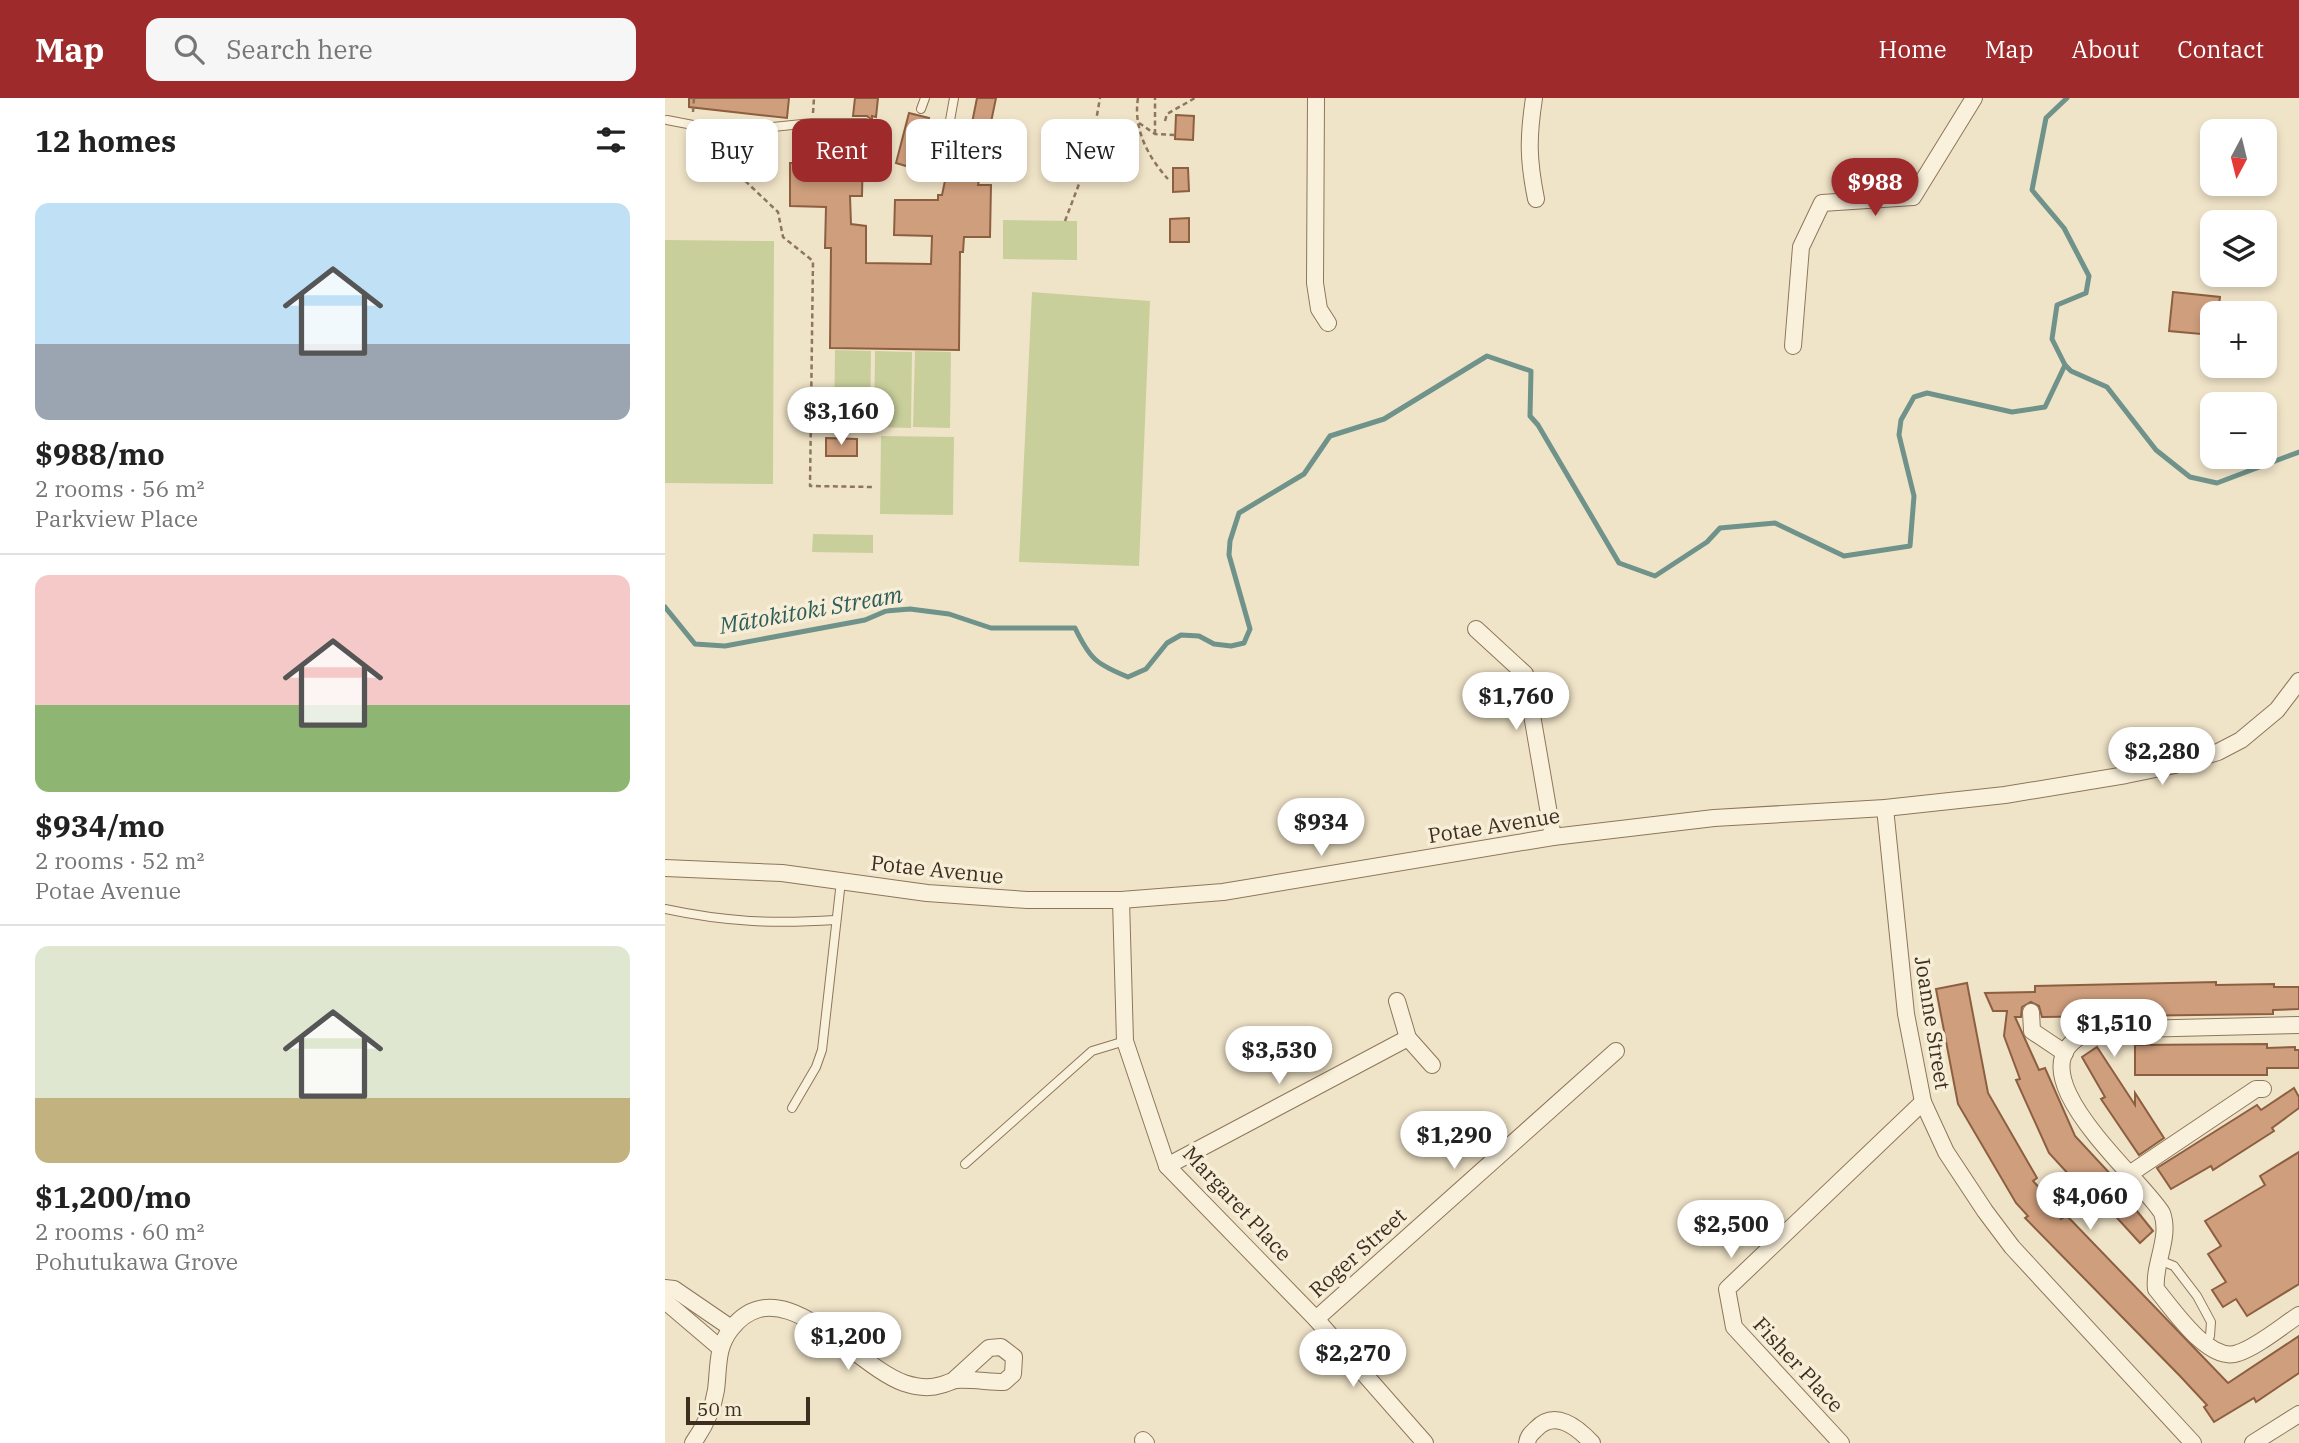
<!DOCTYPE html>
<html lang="en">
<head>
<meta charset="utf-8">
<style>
  body { margin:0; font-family:"IBM Plex Serif",serif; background:#f6f6f6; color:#222; height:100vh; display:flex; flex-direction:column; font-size:26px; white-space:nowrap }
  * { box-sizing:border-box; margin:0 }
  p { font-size:23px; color:#767676 }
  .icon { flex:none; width:38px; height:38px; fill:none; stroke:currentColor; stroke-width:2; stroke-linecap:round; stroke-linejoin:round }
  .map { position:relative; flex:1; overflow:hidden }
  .side { display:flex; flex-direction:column; background:#fff; width:665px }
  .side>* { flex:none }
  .top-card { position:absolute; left:21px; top:21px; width:665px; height:63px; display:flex; gap:14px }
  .needle { width:46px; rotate:187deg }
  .fabs { position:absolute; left:1535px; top:21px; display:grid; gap:14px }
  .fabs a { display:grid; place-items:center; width:77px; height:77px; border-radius:14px; background:#fff; box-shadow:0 4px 10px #0003; font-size:35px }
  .scale { position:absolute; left:21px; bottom:18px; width:124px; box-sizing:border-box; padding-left:7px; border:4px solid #3d2e20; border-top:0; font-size:19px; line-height:24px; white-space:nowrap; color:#3d2e20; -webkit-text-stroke:5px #f7eed8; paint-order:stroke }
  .price { position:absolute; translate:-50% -60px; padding:0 16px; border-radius:24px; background:#fff; color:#222; font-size:23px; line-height:46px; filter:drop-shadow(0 2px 4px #0008) }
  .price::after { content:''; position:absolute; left:50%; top:42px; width:21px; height:16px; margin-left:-10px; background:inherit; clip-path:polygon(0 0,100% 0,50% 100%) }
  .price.selected { background:#9e2a2b; color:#fff }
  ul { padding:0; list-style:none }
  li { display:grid; align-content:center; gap:14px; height:371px; padding:0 35px }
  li+li { border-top:2px solid #e0e0e0 }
  li span { display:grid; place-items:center; height:217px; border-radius:14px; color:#555 }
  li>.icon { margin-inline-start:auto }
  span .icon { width:126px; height:126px; fill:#fffc; stroke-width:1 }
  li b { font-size:30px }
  h2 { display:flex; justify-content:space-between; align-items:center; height:84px; padding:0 35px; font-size:30px }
  .chip { padding:0 24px; border-radius:14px; background:#fff; box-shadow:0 4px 10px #0003; font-size:24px; line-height:63px }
  .chip.selected { background:#9e2a2b; color:#fff }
  header { display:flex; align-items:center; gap:42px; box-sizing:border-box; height:98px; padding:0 35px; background:#9e2a2b; color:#fff }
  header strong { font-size:33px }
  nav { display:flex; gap:38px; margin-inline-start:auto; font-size:24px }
  .search { width:490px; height:63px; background:#f6f6f6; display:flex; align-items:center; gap:18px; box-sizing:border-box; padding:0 24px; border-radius:14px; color:#767676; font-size:26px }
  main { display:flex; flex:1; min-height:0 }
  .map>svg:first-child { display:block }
  .green { fill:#c9cf9b }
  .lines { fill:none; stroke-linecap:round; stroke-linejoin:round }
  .stream { stroke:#6f938a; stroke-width:5 }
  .building { fill:#cf9f7d; stroke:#8d5f41; stroke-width:2 }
  .service-casing { stroke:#8d765c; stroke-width:10 }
  .minor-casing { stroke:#8d765c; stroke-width:18 }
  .path { stroke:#8d765c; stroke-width:2.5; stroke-dasharray:5 3.5; stroke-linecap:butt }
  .service { stroke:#faf1dc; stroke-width:8 }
  .minor { stroke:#faf1dc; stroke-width:16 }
  .labels { text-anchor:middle; stroke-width:7; stroke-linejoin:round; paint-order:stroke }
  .street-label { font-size:21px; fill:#3d2e20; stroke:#f7eed8 }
  .water-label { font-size:23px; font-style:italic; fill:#2f5d5a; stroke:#f7eed8 }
</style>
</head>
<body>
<header>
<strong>Map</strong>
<div class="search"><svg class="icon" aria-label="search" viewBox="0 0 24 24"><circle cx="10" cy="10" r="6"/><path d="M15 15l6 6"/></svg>Search here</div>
<nav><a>Home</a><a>Map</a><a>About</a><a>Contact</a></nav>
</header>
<main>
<section class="side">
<h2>12 homes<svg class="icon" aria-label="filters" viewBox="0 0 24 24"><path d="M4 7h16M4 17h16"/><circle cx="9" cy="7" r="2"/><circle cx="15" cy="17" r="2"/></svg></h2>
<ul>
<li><span style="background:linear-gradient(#bfe0f5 65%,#9aa5b1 0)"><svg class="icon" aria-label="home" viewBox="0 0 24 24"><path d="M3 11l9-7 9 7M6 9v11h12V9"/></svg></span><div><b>$988/mo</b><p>2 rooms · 56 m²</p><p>Parkview Place</p></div></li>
<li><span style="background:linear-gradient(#f6c9c9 60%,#8fb573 0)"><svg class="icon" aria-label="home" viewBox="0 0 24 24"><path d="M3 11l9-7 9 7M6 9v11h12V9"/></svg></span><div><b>$934/mo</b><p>2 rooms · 52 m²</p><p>Potae Avenue</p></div></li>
<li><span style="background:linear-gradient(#dfe7d0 70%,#c2b280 0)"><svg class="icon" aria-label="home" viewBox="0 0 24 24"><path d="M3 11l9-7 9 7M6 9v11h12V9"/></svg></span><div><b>$1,200/mo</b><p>2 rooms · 60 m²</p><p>Pohutukawa Grove</p></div></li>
</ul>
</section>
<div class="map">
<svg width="1634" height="1345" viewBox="0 0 1634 1345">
  <rect width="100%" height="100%" fill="#f0e4c8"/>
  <g class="green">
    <path d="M338,122L412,123V162L338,161Z"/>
    <path d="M0,142L109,143L108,386L0,385Z"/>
    <path d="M367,194L485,203L474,468L354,464Z"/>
    <path d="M170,252L206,253L205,329L169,328Z"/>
    <path d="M210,253L247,254L246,330L209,329Z"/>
    <path d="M250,253L286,254L285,330L248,329Z"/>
    <path d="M216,338L289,339L288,417L215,416Z"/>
    <path d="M148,436L208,437V455L147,454Z"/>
  </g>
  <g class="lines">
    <g class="stream">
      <path d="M1400,267L1406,273L1442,289L1491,352L1525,379L1552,385L1634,354"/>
      <path d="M0,509L30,546L60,548L200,522L221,513L245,511L284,516L326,530H410C425,561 431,566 463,579L481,571L502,545L516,537L534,538L549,546L566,548L579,545L585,531L564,457L565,443L574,415L639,376L665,338L719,321L822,258L866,273L865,318L873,327L954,465L990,478L1042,444L1055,430L1110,425L1179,458L1245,448L1249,398L1234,337L1236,322L1249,299L1262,295L1347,314L1380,309L1400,267L1387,241L1392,207L1421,195L1424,178L1399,130L1367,92L1381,20L1402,0"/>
    </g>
  </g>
  <g class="building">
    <path d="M24,0H124L122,20L24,9Z"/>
    <path d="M190,0H213L211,19L207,18V22L202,18H188Z"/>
    <path d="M312,0H331L313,87H326L325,139H299L298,154H295L294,252L165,250L166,150H160L161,109L125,108V65H132L134,33L198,32L207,42V50H198L197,98H185L186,126L201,128V165L266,166L267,138L229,137L230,102H273V97H277L291,31L305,35Z"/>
    <path d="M244,15L264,20L251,71L231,65Z"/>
    <path d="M511,17L529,18L528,42L510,41Z"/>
    <path d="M508,70H523L524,93L508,94Z"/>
    <path d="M524,120V144H505V121Z"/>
    <path d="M1508,194L1555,199L1553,215H1547V237L1504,233Z"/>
    <path d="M161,340L192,341V358H161Z"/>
    <path d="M1551,884V887L1609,886V889H1634V911L1608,912V916L1377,919L1374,908L1366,904L1357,909L1356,919H1350L1374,972L1380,970L1410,1038L1462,1094L1459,1097L1488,1133L1475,1145L1444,1111L1439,1115L1384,1055L1351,982L1355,981L1339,938L1342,913H1328L1320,895L1370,894V888Z"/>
    <path d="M1302,885L1323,995L1372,1080L1368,1083L1384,1100L1396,1121L1401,1118L1405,1121L1563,1285L1634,1238V1275L1591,1304L1589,1300L1549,1324L1539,1309L1542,1307L1515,1278L1360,1120L1363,1118L1351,1105L1293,1006L1271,891Z"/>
    <path d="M1602,946V950L1630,949V952H1634V970H1602V977H1470V947Z"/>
    <path d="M1432,949L1470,1007V995L1499,1040L1474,1057L1436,1001L1440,999L1417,959Z"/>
    <path d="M1629,990L1634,999V1010L1607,1030L1609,1033L1548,1072L1546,1068L1506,1091L1492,1070L1592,1007L1596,1012Z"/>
    <path d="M1634,1054V1186L1582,1218L1571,1201L1558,1209L1547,1192L1561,1184L1543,1156L1556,1148L1540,1123L1600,1087L1595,1078Z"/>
  </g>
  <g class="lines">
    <defs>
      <g id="service">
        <path d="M256,11L260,0"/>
        <path d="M2,22L33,28L98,30L147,25H201L215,41"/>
        <path d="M266,74L277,67L289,0"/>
        <path d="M0,811C60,824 109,826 170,822"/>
        <path d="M127,1010L151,969L157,952L176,783"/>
        <path d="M300,1066L427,953L460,943"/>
        <path d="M1494,1162L1509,1168L1532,1198L1546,1224L1545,1238L1541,1247"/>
      </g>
      <g id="minor">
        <path d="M651,0L650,185L654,211L663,225"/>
        <path d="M869,0C863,40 863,61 871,101"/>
        <path d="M1128,248L1136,149L1157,105L1248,99L1309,0"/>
        <path d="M811,531L860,576L888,739"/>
        <path d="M1220,710L1241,916L1258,1004L1281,1054L1320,1113L1347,1149L1528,1345"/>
        <path d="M0,770L117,775L262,795L362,802H456L558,794L888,739L1049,720L1220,710L1340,697L1461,677L1510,667L1553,654L1576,642L1612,612L1634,583"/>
        <path d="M456,802L460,943L502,1068L651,1221L760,1345"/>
        <path d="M732,903L743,940L767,967"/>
        <path d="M1366,914L1367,933L1400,955"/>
        <path d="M1634,927L1430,932C1333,964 1475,1078 1497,1115C1506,1140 1488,1166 1491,1191C1508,1211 1544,1266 1573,1255C1592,1249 1617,1228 1634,1217"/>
        <path d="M502,1068L743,940"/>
        <path d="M1463,1077L1591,991H1598"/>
        <path d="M0,1190L9,1191L66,1230"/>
        <path d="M0,1203L54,1249"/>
        <path d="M651,1221L951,953"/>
        <path d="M478,1342L481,1345"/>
        <path d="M28,1345C40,1328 48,1312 51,1292C54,1269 51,1250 66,1231C116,1167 187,1266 239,1285C251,1289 264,1291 276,1287C281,1286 286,1283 291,1282C307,1281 324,1284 339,1284L348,1276L349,1259L336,1249L324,1250L289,1282"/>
        <path d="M862,1345C863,1338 866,1336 871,1331C890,1311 912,1329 927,1345"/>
        <path d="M1176,1345L1069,1229L1062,1191L1258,1004"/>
        <path d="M1588,1345L1634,1316"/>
      </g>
    </defs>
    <use href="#service" class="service-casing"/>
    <use href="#minor" class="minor-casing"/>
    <g class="path">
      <path d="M473,0C468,31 483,59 503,81"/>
      <path d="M28,14L29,0"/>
      <path d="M148,15L149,0"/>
      <path d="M500,23L502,16L530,0"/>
      <path d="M474,25L490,36L509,37"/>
      <path d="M490,36V0"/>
      <path d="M37,42L113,114L118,139L148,163L145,388L207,389"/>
      <path d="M400,123L425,57L435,0"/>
    </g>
    <use href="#service" class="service"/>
    <use href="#minor" class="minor"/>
  </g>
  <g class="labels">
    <g class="street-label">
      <text transform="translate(829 728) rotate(-9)" y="7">Potae Avenue</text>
      <text transform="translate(272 772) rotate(6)" y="7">Potae Avenue</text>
      <text transform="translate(1267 925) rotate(81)" y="7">Joanne Street</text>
      <text transform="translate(572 1106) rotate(47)" y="7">Margaret Place</text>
      <text transform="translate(693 1155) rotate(-42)" y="7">Roger Street</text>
      <text transform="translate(1133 1267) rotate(47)" y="7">Fisher Place</text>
    </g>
    <g class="water-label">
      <text transform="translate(146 512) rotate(-10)" y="8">Mātokitoki Stream</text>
    </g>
  </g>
</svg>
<div class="fabs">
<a><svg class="needle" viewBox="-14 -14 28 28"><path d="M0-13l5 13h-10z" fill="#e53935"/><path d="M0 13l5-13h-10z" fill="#767676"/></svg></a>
<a><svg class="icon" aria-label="layers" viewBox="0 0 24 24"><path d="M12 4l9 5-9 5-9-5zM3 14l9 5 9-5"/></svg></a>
<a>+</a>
<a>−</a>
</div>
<div class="scale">50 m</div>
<b class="price selected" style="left:1210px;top:120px">$988</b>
<b class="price" style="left:176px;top:349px">$3,160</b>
<b class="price" style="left:851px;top:634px">$1,760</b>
<b class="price" style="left:1497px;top:689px">$2,280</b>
<b class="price" style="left:656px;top:760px">$934</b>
<b class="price" style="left:1449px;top:961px">$1,510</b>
<b class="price" style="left:614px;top:988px">$3,530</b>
<b class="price" style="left:789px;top:1073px">$1,290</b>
<b class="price" style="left:1425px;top:1134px">$4,060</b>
<b class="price" style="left:1066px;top:1162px">$2,500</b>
<b class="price" style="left:183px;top:1274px">$1,200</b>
<b class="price" style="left:688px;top:1291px">$2,270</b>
<div class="top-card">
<a class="chip">Buy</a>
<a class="chip selected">Rent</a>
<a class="chip">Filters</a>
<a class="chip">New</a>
</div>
</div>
</main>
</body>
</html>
